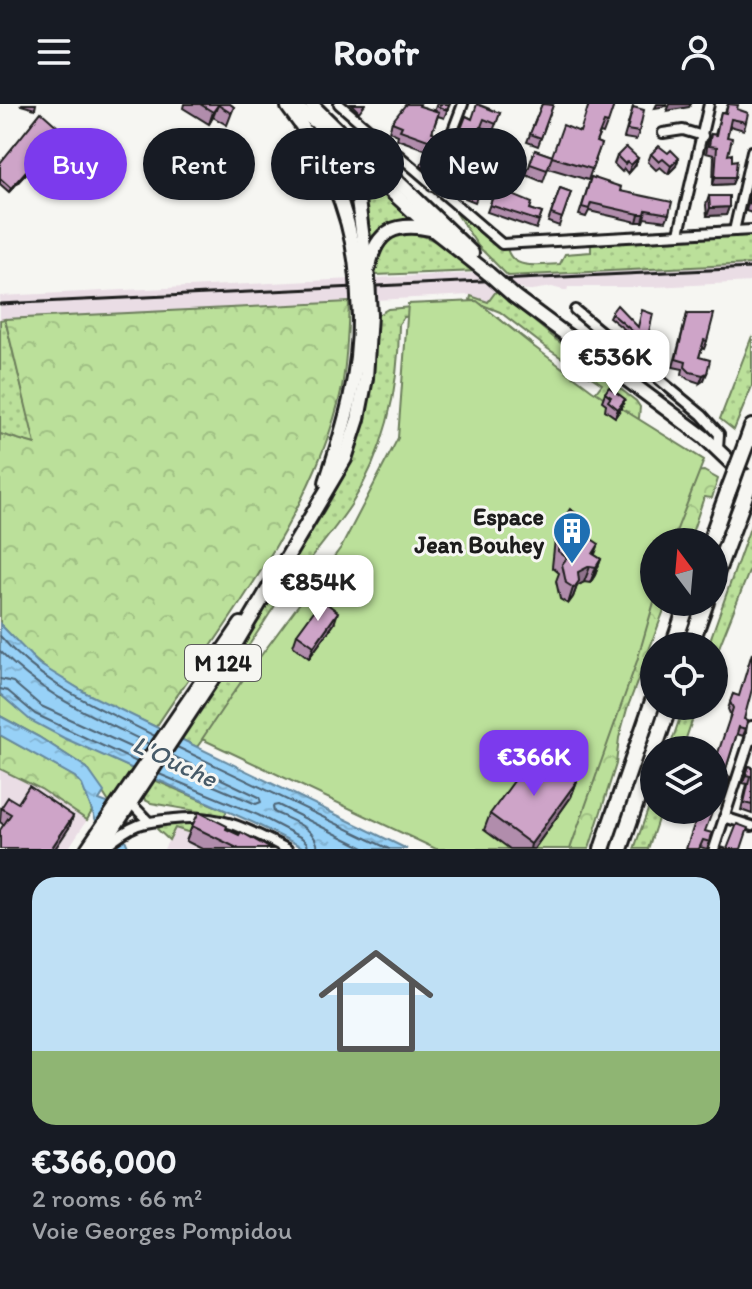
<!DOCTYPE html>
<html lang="en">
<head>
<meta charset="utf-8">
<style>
  body { margin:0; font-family:Itim,sans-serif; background:#20242c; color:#f1f3f6; height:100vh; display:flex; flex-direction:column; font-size:30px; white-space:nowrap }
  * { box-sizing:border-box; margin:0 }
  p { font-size:26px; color:#9ea1a6 }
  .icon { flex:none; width:44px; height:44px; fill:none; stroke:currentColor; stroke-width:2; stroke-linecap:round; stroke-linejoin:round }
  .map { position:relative; height:745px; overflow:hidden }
  .details { display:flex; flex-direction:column; background:#171b24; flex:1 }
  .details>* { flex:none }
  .hud { position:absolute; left:24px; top:24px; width:704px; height:72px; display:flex; gap:16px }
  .needle { width:52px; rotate:344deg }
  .fabs { position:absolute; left:640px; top:424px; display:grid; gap:16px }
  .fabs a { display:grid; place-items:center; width:88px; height:88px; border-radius:50%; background:#171b24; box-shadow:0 2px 6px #0004; font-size:40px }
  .price { position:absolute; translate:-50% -68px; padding:0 18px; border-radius:16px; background:#fff; color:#222; font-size:26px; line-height:52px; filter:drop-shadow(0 2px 4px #0008) }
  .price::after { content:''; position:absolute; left:50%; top:48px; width:24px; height:18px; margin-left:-12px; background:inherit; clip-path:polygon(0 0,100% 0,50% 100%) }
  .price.active { background:#7c3aed; color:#fff }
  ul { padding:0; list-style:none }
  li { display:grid; align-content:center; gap:16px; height:424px; padding:0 32px }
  li span { display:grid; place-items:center; height:248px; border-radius:24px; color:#555 }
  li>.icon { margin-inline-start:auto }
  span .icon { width:144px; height:144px; fill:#fffc; stroke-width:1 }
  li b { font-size:34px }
  .chip { padding:0 28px; border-radius:36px; background:#171b24; box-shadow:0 2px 6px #0004; font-size:28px; line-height:72px }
  .chip.active { background:#7c3aed; color:#fff }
  header { display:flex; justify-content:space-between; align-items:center; height:104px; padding:0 32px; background:#171b24; font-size:36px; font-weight:700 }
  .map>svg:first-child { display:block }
  .built { fill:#eadde5 }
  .grass { fill:url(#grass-dots); stroke:#6c7e5b; stroke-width:2 }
  .forest { fill:url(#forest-crowns); stroke:#6c7e5b; stroke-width:2 }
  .park { fill:#bbe09a; stroke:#6c7e5b; stroke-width:2 }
  .water { fill:url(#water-ripples); stroke:#66899f; stroke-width:2 }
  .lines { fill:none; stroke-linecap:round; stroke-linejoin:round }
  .shore { stroke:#4d6474; stroke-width:2 }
  .street-casing { stroke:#1c1c1c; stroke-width:14 }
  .primary-casing { stroke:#1c1c1c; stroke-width:18 }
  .highway-casing { stroke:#1c1c1c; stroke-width:20 }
  .street { stroke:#f6f6f2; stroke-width:8 }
  .primary { stroke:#f6f6f2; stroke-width:12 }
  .highway { stroke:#f6f6f2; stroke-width:14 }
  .rail { stroke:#1c1c1c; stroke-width:3 }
  .primary-bridge-casing { stroke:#1c1c1c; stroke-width:18; stroke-linecap:butt }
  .highway-bridge-casing { stroke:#1c1c1c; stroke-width:20; stroke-linecap:butt }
  .primary-bridge { stroke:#f6f6f2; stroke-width:12 }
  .highway-bridge { stroke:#f6f6f2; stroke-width:14 }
  .wall { fill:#b18dac; stroke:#1c1c1c; stroke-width:2 }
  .shaded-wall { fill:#90738c; stroke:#1c1c1c; stroke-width:2 }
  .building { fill:#cea4c8; stroke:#1c1c1c; stroke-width:2 }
  .labels { text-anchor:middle; stroke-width:6; stroke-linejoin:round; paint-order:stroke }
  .shield { fill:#f6f6f2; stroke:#5d5d5c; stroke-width:2 }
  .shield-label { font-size:22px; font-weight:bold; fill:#1c1c1c }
  .poi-label { font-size:24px; font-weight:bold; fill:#1c1c1c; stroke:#f6f6f2; text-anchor:end }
  .water-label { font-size:26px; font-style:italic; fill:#475b69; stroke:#f6f6f2 }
</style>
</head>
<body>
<header><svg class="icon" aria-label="menu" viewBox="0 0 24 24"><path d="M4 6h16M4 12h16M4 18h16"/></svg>Roofr<svg class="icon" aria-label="person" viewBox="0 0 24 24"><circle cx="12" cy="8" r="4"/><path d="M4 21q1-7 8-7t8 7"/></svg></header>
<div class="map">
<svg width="752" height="745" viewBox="0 0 752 745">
  <defs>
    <pattern id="grass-dots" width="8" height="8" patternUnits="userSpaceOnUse" patternTransform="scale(2)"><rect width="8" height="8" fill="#bbe09a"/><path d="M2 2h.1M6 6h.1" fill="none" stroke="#a0c084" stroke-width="1.8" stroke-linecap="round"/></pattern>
    <pattern id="forest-crowns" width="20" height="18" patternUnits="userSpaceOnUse" patternTransform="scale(2)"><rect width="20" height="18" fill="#bbe09a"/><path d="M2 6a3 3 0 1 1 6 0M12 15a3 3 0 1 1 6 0" fill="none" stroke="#a0c084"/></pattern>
    <pattern id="water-ripples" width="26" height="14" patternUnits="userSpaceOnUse" patternTransform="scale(2)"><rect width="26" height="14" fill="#97d1f7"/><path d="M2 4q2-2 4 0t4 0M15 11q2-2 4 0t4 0" fill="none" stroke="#82b3d3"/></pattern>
  </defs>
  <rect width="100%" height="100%" fill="#f6f6f2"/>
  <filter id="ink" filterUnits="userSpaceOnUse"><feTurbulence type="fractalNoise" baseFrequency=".0125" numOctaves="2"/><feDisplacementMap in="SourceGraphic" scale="16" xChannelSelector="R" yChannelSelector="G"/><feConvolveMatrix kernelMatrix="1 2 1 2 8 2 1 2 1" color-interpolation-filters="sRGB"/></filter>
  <g filter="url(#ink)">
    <g class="built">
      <path d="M752,160V178L654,183H568L567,187L552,183L525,187L522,184L498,186L488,198L470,191L0,216V192L478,169L484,173Z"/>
      <path d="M0,665L41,685L87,716L68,745H0Z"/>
      <path d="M175,724L242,745H164Z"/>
    </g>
    <g class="grass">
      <path d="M305,15L349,53L352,86L347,98L333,63Z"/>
      <path d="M378,79L418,117H405L370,146L361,89L368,82Z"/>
      <path d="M455,107L495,141L507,144C512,167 541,161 560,160L565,150L591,148V138L752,129V160L508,172L478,142Z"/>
      <path d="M403,129C432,129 455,149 477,167L375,171V153L389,132Z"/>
      <path d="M497,186L553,233L636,297L640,303L639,314L629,324L590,296L602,280L548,245L500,208L470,196L471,192L488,198Z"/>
      <path d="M436,201L480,205L498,214L533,241L530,261L421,212L404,213L399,220C399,284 386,346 351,401C331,431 306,459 284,489C266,513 252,540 232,564L241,578L231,597L197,643L178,634C215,572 259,513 297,451C319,416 341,382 355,344C370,302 375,257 376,212L388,205Z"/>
      <path d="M5,215L36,341L0,330V216Z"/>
      <path d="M752,232V282L734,326L720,315Z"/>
      <path d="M752,418V460L714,556V542H708Z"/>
      <path d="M684,602H697L682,646H669Z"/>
      <path d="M152,675L227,707L224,712L151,699L145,696L143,690Z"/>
      <path d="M654,689V706H661L648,745H634Z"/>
      <path d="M196,716L239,724L281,745H239L175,724L169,736L157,725L161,721Z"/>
    </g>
    <g class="forest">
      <path d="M349,198C348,226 347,255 342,283C317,405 223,521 156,623L106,600L51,569L28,550L0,520V330L35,340L5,215Z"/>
      <path d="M704,367L718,375L712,394L704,393L689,438H664L694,368Z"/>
      <path d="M654,498H667L627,605L619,634L616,660L589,745H551Z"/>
      <path d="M0,590L31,616L133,665L110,700L87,664L39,633L0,612Z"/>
      <path d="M0,631L76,673L84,684L92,707L87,716L41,685L0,665Z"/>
    </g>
    <path class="park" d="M477,197L533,242L592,286L704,356L672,438H654V498L637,557L570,745H436L202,635L231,592L342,442L398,334L408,200Z"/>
    <g class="water">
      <path d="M0,520L39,560L86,589L407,745H306L254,719L64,634L30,616L0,590Z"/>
      <path d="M0,612L39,633L87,664L104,688L99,696L110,700L129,745H107L82,681L75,673L0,631Z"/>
    </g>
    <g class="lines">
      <g class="shore">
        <path d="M0,532C44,583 97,602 155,632"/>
        <path d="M0,547C46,594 92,611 149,640"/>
        <path d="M0,575L13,578L41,602L143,649"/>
        <path d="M0,585L8,587L35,610L137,658"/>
        <path d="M177,643L389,745"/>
        <path d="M165,661L256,700L261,698L259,693L171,651"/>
        <path d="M159,670L258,711L302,734L307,739L308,745"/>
        <path d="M318,745C316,723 291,717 274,708L273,702L278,701L366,745"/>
      </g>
      <defs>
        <g id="street">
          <path d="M339,0L502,140L752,126"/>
          <path d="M663,29L683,26L703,32"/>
          <path d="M432,82L463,0"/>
          <path d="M734,127L752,47"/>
          <path d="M679,129L709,0"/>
          <path d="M575,206L702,311L719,330L718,344"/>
          <path d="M750,635L752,622"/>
          <path d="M129,697L148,717"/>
          <path d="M724,713L752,722"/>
          <path d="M106,742C132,720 141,718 174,715C222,710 245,724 287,745"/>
          <path d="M714,745L750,635L752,636"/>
        </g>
        <g id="primary">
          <path d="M292,0L317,19L432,125L489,170"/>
          <path d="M311,0L350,38L386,66L472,149"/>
          <path d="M288,3C327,53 352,110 357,174"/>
          <path d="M352,50L368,174"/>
          <path d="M369,163C376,126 396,118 431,125"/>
          <path d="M514,192L704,333L752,379"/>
          <path d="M326,378C344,323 360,271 359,212"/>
          <path d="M87,745L241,520"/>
          <path d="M100,745L238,536L345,355L358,315L366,274L370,211"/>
        </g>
        <g id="highway">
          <path d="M746,340L752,323"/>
          <path d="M710,438L729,385"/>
          <path d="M714,475L742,400"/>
          <path d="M673,542L688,498"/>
          <path d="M690,542L706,498"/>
          <path d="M602,745L654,594"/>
          <path d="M620,745L669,602"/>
        </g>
      </defs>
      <use href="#street" class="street-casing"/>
      <use href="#primary" class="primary-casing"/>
      <use href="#highway" class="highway-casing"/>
      <use href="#street" class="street"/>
      <use href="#primary" class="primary"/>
      <use href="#highway" class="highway"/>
      <path class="rail" d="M0,200L752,164"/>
      <defs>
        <g id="primary-bridge">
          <path d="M489,170L514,192"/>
          <path d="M357,174L359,212"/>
          <path d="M368,174L370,211"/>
        </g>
        <g id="highway-bridge">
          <path d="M729,385L746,340"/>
          <path d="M742,400L752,372"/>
        </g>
      </defs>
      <use href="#primary-bridge" class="primary-bridge-casing"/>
      <use href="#highway-bridge" class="highway-bridge-casing"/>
      <use href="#primary-bridge" class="primary-bridge"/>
      <use href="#highway-bridge" class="highway-bridge"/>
    </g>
    <g class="wall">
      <path d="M22,0H36L35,5L21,1Z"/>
      <path d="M184,0H230L234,3L227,21L213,13L209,20L183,4Z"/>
      <path d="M351,0H365L359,8Z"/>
      <path d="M437,0H450L444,14L438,12L432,28L443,32L430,69L421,61L427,46L397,35L398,31L389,27L392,18L420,2L434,7Z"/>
      <path d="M542,0L553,1L538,42L527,38Z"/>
      <path d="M728,0L737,5L746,18L744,26L730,22L727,33L728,51L735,73L732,80L713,81L714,51L706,49L708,37L711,30L715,31L721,8H725Z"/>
      <path d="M614,1L603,30L600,29L596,38L601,40L588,76L548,64L543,78L526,71L535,46L552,52L580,27Z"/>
      <path d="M633,3L639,28L636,36L624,34Z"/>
      <path d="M500,9L493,27L481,23L461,73L450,68L459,45L454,43L466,12L472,15Z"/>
      <path d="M498,43L518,52L510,71L491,61Z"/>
      <path d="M668,49L676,62L668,70L660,63L656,66L648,58L651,50Z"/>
      <path d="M83,50L55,81L33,62L9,88L0,80V59Z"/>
      <path d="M617,52L638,54L635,62L628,70L624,65L622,68L614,60Z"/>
      <path d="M591,73L669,110L666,117L644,114L643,118H637L589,107L586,113L579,111Z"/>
      <path d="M473,74L483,78L475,98L465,94Z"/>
      <path d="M496,84L530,105L542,109L536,125L487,108Z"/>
      <path d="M560,84L571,88L559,122L548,118Z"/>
      <path d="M751,86L752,87V109L746,107Z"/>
      <path d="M709,92L729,103L726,111L707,112L706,101Z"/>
      <path d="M611,209L649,228L662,232L657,248L632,240L635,234L609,213Z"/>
      <path d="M687,210L707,237L704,245L702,244L699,253L704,276L700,279L688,275L682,270L683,265L673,263Z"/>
      <path d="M605,289L622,303L615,313L605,306L606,300L602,297Z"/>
      <path d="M561,419H582L595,451L601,455L595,471L590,479L584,478L577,482L573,493L568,500L560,495L556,477L559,469L552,463L555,435Z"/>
      <path d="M334,520L309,554L293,542L297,530Z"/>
      <path d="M733,590L748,597L744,615L746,625L743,632L737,630L724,671L730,673L725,689L720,687L730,610L728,605Z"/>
      <path d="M749,662L752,663V710L741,706L747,680L743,679Z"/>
      <path d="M577,677L571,693L534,745H510L484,726L490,710Z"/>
      <path d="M18,699L73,712L69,724L4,721L0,718L1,704Z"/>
      <path d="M192,722L226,725L271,745H202L186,737Z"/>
      <path d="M705,727L710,738L707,745L700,743Z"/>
    </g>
    <g class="shaded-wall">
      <path d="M657,0H667V2L655,4Z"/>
      <path d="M670,0H691L689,3L667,7Z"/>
      <path d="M218,1L213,13L209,20L213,8Z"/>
      <path d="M84,46L83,50L55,81L56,77Z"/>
      <path d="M638,54L635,62L628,70L631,61Z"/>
      <path d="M679,54L676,62L668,70L671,62Z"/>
      <path d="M34,58L33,62L9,88L11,84Z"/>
      <path d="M715,73H735L732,80L713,81Z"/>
      <path d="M729,103L726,111L707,112L710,104Z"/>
      <path d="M639,110H645L643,118H637Z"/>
      <path d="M707,269L704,276L700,279L703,271Z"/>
      <path d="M625,295L622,303L615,313L618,305Z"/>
      <path d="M599,440L584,478L577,482L573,493L568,500L578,468L593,450Z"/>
      <path d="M601,455L595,471L590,479L596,463Z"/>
      <path d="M338,508L334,520L309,554L314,542Z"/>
      <path d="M577,677L571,693L534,745H530L531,740Z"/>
      <path d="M73,712L69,724L55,745H51Z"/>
    </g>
    <g class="building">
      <path d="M200,0H230L234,3L231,9L218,1L213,8Z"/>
      <path d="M406,0H420L419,2L439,8L432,28L443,32L433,59L424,52L431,37L400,26L402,22L392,18Z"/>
      <path d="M437,0H449L447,6L436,2Z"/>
      <path d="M477,0L500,9L496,20L484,15L464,65L453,61L462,37L457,35L466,12L472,15Z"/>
      <path d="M542,0L553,1L541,34L530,30Z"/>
      <path d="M589,0L614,1L608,19L604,18L596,38L601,40L592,65L552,53L547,66L530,60L535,46L552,52L563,21L580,28Z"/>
      <path d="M728,0L738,1L737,5L748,9L746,18L731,15L727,33L732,34L728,51L732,50V57L737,56L735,73H715L717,43L709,42L711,30L716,31L721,8L726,9Z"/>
      <path d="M633,3L644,6L639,28L627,26Z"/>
      <path d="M41,8L84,46L56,77L34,58L11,84L0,74V59Z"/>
      <path d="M659,42L668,49L671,46L679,54L671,62L663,55L659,58L651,50Z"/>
      <path d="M498,43L518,52L513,62L494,53Z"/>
      <path d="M626,43L638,54L631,61L627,57L625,60L617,52Z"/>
      <path d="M591,73L621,83L620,87L672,98L669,110L646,106L645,110H639L591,99L589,105L582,103Z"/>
      <path d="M473,74L483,78L478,90L468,86Z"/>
      <path d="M496,84L532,99L530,105L542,109L539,117L490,101Z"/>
      <path d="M560,84L571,88L562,114L551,110Z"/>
      <path d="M751,86L752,87V100L749,99Z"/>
      <path d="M709,92H729V103L710,104Z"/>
      <path d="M617,201L638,223L642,206L653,210L649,228L662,232L659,244L634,236L637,231L611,209Z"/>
      <path d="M687,210H714L707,237L704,236L699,253L710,256L707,269L703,271L690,268L685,263L686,258L676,255Z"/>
      <path d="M609,283L625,295L618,305L608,297L611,293L605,289Z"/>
      <path d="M570,405L584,414L581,418L593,436L599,440L593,450L601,455L596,463L590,462L578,468L579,477L574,484L566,479L562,460L567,454L558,447L561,419Z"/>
      <path d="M322,496L338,508L314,542L297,530Z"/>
      <path d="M752,549V585L744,615L747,616L746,625L739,623L724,671L730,673L727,682L722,681L714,702V661L733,604L730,598L733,590L739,592Z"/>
      <path d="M536,647L577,677L531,740L490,710Z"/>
      <path d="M749,662L752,663V701L744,699L750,672L746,671Z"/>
      <path d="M29,682L73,712L51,745H0V726L11,710L1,704L8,693L18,699Z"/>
      <path d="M699,706H713L705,727L712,729L710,738L703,736L699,745H686Z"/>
      <path d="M199,708L227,722L226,725L239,731L241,728L271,745H239L192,722Z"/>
      <path d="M737,720L748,724L741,745H720L721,743L727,745Z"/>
    </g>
  </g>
  <defs>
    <symbol id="building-pin" viewBox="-11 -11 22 30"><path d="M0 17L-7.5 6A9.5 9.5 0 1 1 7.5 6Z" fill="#1f6fb2" stroke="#f6f6f2"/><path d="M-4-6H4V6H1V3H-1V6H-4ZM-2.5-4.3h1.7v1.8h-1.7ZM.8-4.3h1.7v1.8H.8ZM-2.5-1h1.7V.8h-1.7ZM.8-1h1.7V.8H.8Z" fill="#fff"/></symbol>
  </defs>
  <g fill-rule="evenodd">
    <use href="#building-pin" x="550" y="405" width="44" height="60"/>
  </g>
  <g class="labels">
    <rect class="shield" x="185" y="541" width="76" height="36" rx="6"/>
    <g class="shield-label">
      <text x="223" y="567">M 124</text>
    </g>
    <g class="poi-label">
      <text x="544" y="421">Espace<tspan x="544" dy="28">Jean Bouhey</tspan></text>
    </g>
    <g class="water-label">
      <text transform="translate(175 657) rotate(25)" y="9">L'Ouche</text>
    </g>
  </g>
</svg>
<div class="fabs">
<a><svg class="needle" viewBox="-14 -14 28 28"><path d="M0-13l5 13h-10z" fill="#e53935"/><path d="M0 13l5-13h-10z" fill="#9ea1a6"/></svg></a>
<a><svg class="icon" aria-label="locate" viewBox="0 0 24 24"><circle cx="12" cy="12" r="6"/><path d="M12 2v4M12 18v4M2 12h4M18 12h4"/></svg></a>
<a><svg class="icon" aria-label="layers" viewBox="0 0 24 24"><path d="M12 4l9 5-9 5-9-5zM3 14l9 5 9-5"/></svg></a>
</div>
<b class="price" style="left:615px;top:294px">€536K</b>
<b class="price" style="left:318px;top:519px">€854K</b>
<b class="price active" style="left:534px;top:694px">€366K</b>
<div class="hud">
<a class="chip active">Buy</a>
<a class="chip">Rent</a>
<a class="chip">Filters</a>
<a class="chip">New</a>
</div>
</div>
<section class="details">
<ul>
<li><span style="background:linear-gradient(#bfe0f5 70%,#8fb573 0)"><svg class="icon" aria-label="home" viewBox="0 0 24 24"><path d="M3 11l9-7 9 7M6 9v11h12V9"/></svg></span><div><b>€366,000</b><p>2 rooms · 66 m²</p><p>Voie Georges Pompidou</p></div></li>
</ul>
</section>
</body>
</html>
